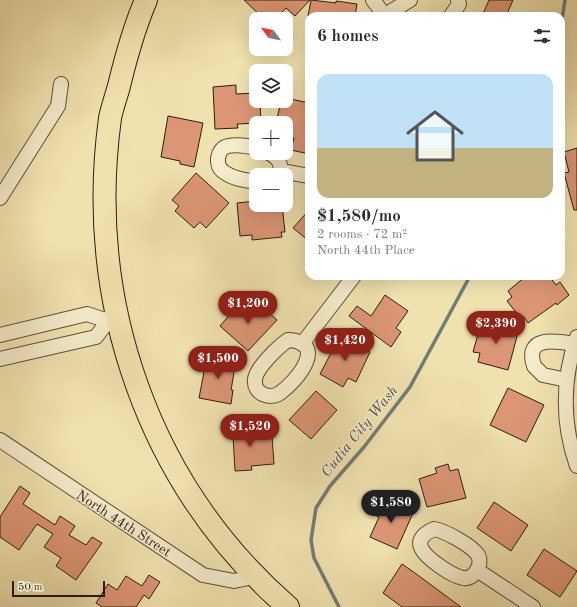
<!DOCTYPE html>
<html lang="en">
<head>
<meta charset="utf-8">
<style>
  body { margin:0; font-family:"Old Standard TT",serif; background:#f2f2f3; color:#2b2b33; height:100vh; display:flex; flex-direction:column; font-size:15px; white-space:nowrap }
  * { box-sizing:border-box; margin:0 }
  p { font-size:13px; color:#7c7c81 }
  .icon { flex:none; width:22px; height:22px; fill:none; stroke:currentColor; stroke-width:2; stroke-linecap:round; stroke-linejoin:round }
  .map { position:relative; flex:1; overflow:hidden }
  .panel { position:absolute; left:305px; top:12px; width:260px; height:268px; display:flex; flex-direction:column; background:#fff; border-radius:12px; box-shadow:0 4px 16px #0002 }
  .panel>* { flex:none }
  .needle { width:26px; rotate:302deg }
  .tools { position:absolute; left:249px; top:12px; display:grid; gap:8px }
  .tools a { display:grid; place-items:center; width:44px; height:44px; border-radius:8px; background:#fff; box-shadow:0 4px 16px #0002; font-size:20px }
  .scale { position:absolute; left:12px; bottom:10px; width:93px; box-sizing:border-box; padding-left:4px; border:2px solid #2a1e16; border-top:0; font-size:11px; line-height:14px; white-space:nowrap; color:#2a1e16; -webkit-text-stroke:3px #f5eccb; paint-order:stroke }
  .price { position:absolute; translate:-50% -34px; padding:0 9px; border-radius:14px; background:#8f2418; color:#fff; font-size:13px; line-height:26px; filter:drop-shadow(0 1px 2px #0008) }
  .price::after { content:''; position:absolute; left:50%; top:24px; width:12px; height:9px; margin-left:-6px; background:inherit; clip-path:polygon(0 0,100% 0,50% 100%) }
  .price.current { background:#222; color:#fff }
  ul { padding:0; list-style:none }
  li { display:grid; align-content:center; gap:8px; height:212px; padding:0 12px }
  li span { display:grid; place-items:center; height:124px; border-radius:12px; color:#555 }
  li>.icon { margin-inline-start:auto }
  span .icon { width:72px; height:72px; fill:#fffc; stroke-width:1 }
  li b { font-size:17px }
  h2 { display:flex; justify-content:space-between; align-items:center; height:48px; padding:0 12px; font-size:17px }
  .map>svg:first-child { display:block }
  .lines { fill:none; stroke-linecap:round; stroke-linejoin:round }
  .stream { stroke:#707d75; stroke-width:3.5 }
  .building { fill:#dc9675; stroke:#2a1e16 }
  .minor-casing { stroke:#5c4f3c; stroke-width:16 }
  .primary-casing { stroke:#2a1e16; stroke-width:24 }
  .minor { stroke:#f5eccb; stroke-width:14 }
  .primary { stroke:#f0e2af; stroke-width:22 }
  .labels { text-anchor:middle; stroke-width:3; stroke-linejoin:round; paint-order:stroke }
  .street-label { font-size:14px; fill:#2a1e16; stroke:#f5eccb }
  .water-label { font-size:15px; font-style:italic; fill:#4d4d46; stroke:#f5eccb }
</style>
</head>
<body>
<div class="map">
<svg width="577" height="607" viewBox="0 0 577 607">
  <rect width="100%" height="100%" fill="#f0e2af"/>
  <filter id="stains"><feTurbulence type="fractalNoise" baseFrequency=".005" numOctaves="4"/><feColorMatrix values="0 0 0 0 .2 0 0 0 0 .09 0 0 0 0 .02 0 0 0 .5 -.17"/></filter>
  <radialGradient id="worn" r=".72"><stop offset=".6" stop-color="#630" stop-opacity="0"/><stop offset="1" stop-color="#630" stop-opacity=".3"/></radialGradient>
  <g class="lines">
    <g class="stream">
      <path d="M561,26L565,0"/>
      <path d="M339,607L314,558L311,540L316,508L330,486L364,447L410,387L470,276"/>
    </g>
  </g>
  <g class="building">
    <path d="M244,0H310L295,16L286,8L276,19H264Z"/>
    <path d="M311,0L336,3V1L357,4L355,16H308Z"/>
    <path d="M489,0H513L506,16H482Z"/>
    <path d="M236,85V94L256,93V101H260L261,123L237,124L238,128L215,129L213,87Z"/>
    <path d="M286,98L309,103V154L291,150L294,138L286,136V123H276L281,101H286Z"/>
    <path d="M168,116L203,123L194,167L180,164V161L161,157Z"/>
    <path d="M577,148V210H574L564,173L569,172L564,152Z"/>
    <path d="M196,173L229,203L206,228L200,222L194,228L175,211L179,206L172,200Z"/>
    <path d="M256,201V205H282L285,232H281L282,237L252,240V235L240,236L237,203Z"/>
    <path d="M309,210V241L293,228Z"/>
    <path d="M526,276H549L556,285L560,282L569,295L557,305L556,303L528,323L523,316L522,320L507,301L512,297L508,291Z"/>
    <path d="M385,295L408,311L396,328L401,332L391,347L349,316L357,306L371,316Z"/>
    <path d="M249,302L263,314L266,310L277,320L248,351L220,326L238,305L243,309Z"/>
    <path d="M488,321L519,329L508,370L478,362L480,353L473,352L480,327L486,329Z"/>
    <path d="M340,336L370,352L356,382L348,378L343,387L320,374Z"/>
    <path d="M207,356L236,361L231,390H233L231,404L199,398Z"/>
    <path d="M508,388L544,405L526,442L490,425Z"/>
    <path d="M316,391L337,410L311,439L289,420Z"/>
    <path d="M244,418L246,438L272,436L274,464L251,466L252,470L235,471L232,419Z"/>
    <path d="M448,464L450,471L458,469L466,498L427,507L419,479L437,473L435,468Z"/>
    <path d="M20,486L30,493L23,504L55,525L60,516L75,526L69,535L86,545L92,537L102,543L76,580L56,566L61,558L44,547L53,534L37,524L19,550L0,537V517Z"/>
    <path d="M381,499L413,513L397,549L370,537L379,517L374,515Z"/>
    <path d="M494,502L528,525L511,551L477,528Z"/>
    <path d="M544,549L577,571L560,597L527,575Z"/>
    <path d="M402,564L415,573L461,607H402L383,593Z"/>
    <path d="M149,575L160,582L149,599L144,595L136,607H102L96,603L108,584L117,590L126,576L142,586Z"/>
  </g>
  <g class="lines">
    <defs>
      <g id="minor">
        <path d="M373,0L385,16"/>
        <path d="M385,15L410,0"/>
        <path d="M451,16L459,4L458,0"/>
        <path d="M256,148C247,146 238,144 228,146C217,148 214,166 224,172C233,179 245,180 256,182"/>
        <path d="M269,153C279,158 282,164 280,175"/>
        <path d="M281,171L309,176"/>
        <path d="M0,198L58,106L61,84"/>
        <path d="M0,335L87,314L108,321L115,326"/>
        <path d="M577,337C562,379 562,424 577,466"/>
        <path d="M288,340C329,342 297,381 280,393C270,400 253,394 255,379C257,367 278,347 288,340Z"/>
        <path d="M302,344L354,276"/>
        <path d="M0,359L96,337L108,321L115,307"/>
        <path d="M567,380L543,375L534,366C524,335 556,341 574,344"/>
        <path d="M0,440L203,575L234,581L257,576"/>
        <path d="M434,529C445,531 471,545 478,555C483,565 474,580 463,578C454,576 448,572 441,567C425,556 407,541 434,529Z"/>
        <path d="M477,570L533,607"/>
      </g>
      <path id="primary" d="M146,0C134,28 126,57 119,86C116,97 112,108 110,118C85,302 148,485 288,607"/>
    </defs>
    <use href="#minor" class="minor-casing"/>
    <use href="#primary" class="primary-casing"/>
    <use href="#minor" class="minor"/>
    <use href="#primary" class="primary"/>
  </g>
  <g class="labels">
    <g class="street-label">
      <text transform="translate(124 523) rotate(33)" y="5">North 44th Street</text>
    </g>
    <g class="water-label">
      <text transform="translate(359 431) rotate(-51)" y="5">Cudia City Wash</text>
    </g>
  </g>
  <rect width="100%" height="100%" filter="url(#stains)"/>
  <rect width="100%" height="100%" fill="url(#worn)"/>
</svg>
<div class="tools">
<a><svg class="needle" viewBox="-14 -14 28 28"><path d="M0-13l5 13h-10z" fill="#e53935"/><path d="M0 13l5-13h-10z" fill="#7c7c81"/></svg></a>
<a><svg class="icon" aria-label="layers" viewBox="0 0 24 24"><path d="M12 4l9 5-9 5-9-5zM3 14l9 5 9-5"/></svg></a>
<a>+</a>
<a>−</a>
</div>
<div class="scale">50 m</div>
<b class="price" style="left:248px;top:325px">$1,200</b>
<b class="price" style="left:496px;top:345px">$2,390</b>
<b class="price" style="left:345px;top:362px">$1,420</b>
<b class="price" style="left:218px;top:380px">$1,500</b>
<b class="price" style="left:250px;top:448px">$1,520</b>
<b class="price current" style="left:391px;top:524px">$1,580</b>
<section class="panel">
<h2>6 homes<svg class="icon" aria-label="filters" viewBox="0 0 24 24"><path d="M4 7h16M4 17h16"/><circle cx="9" cy="7" r="2"/><circle cx="15" cy="17" r="2"/></svg></h2>
<ul>
<li><span style="background:linear-gradient(#bfe0f5 60%,#c2b280 0)"><svg class="icon" aria-label="home" viewBox="0 0 24 24"><path d="M3 11l9-7 9 7M6 9v11h12V9"/></svg></span><div><b>$1,580/mo</b><p>2 rooms · 72 m²</p><p>North 44th Place</p></div></li>
</ul>
</section>
</div>
</body>
</html>
